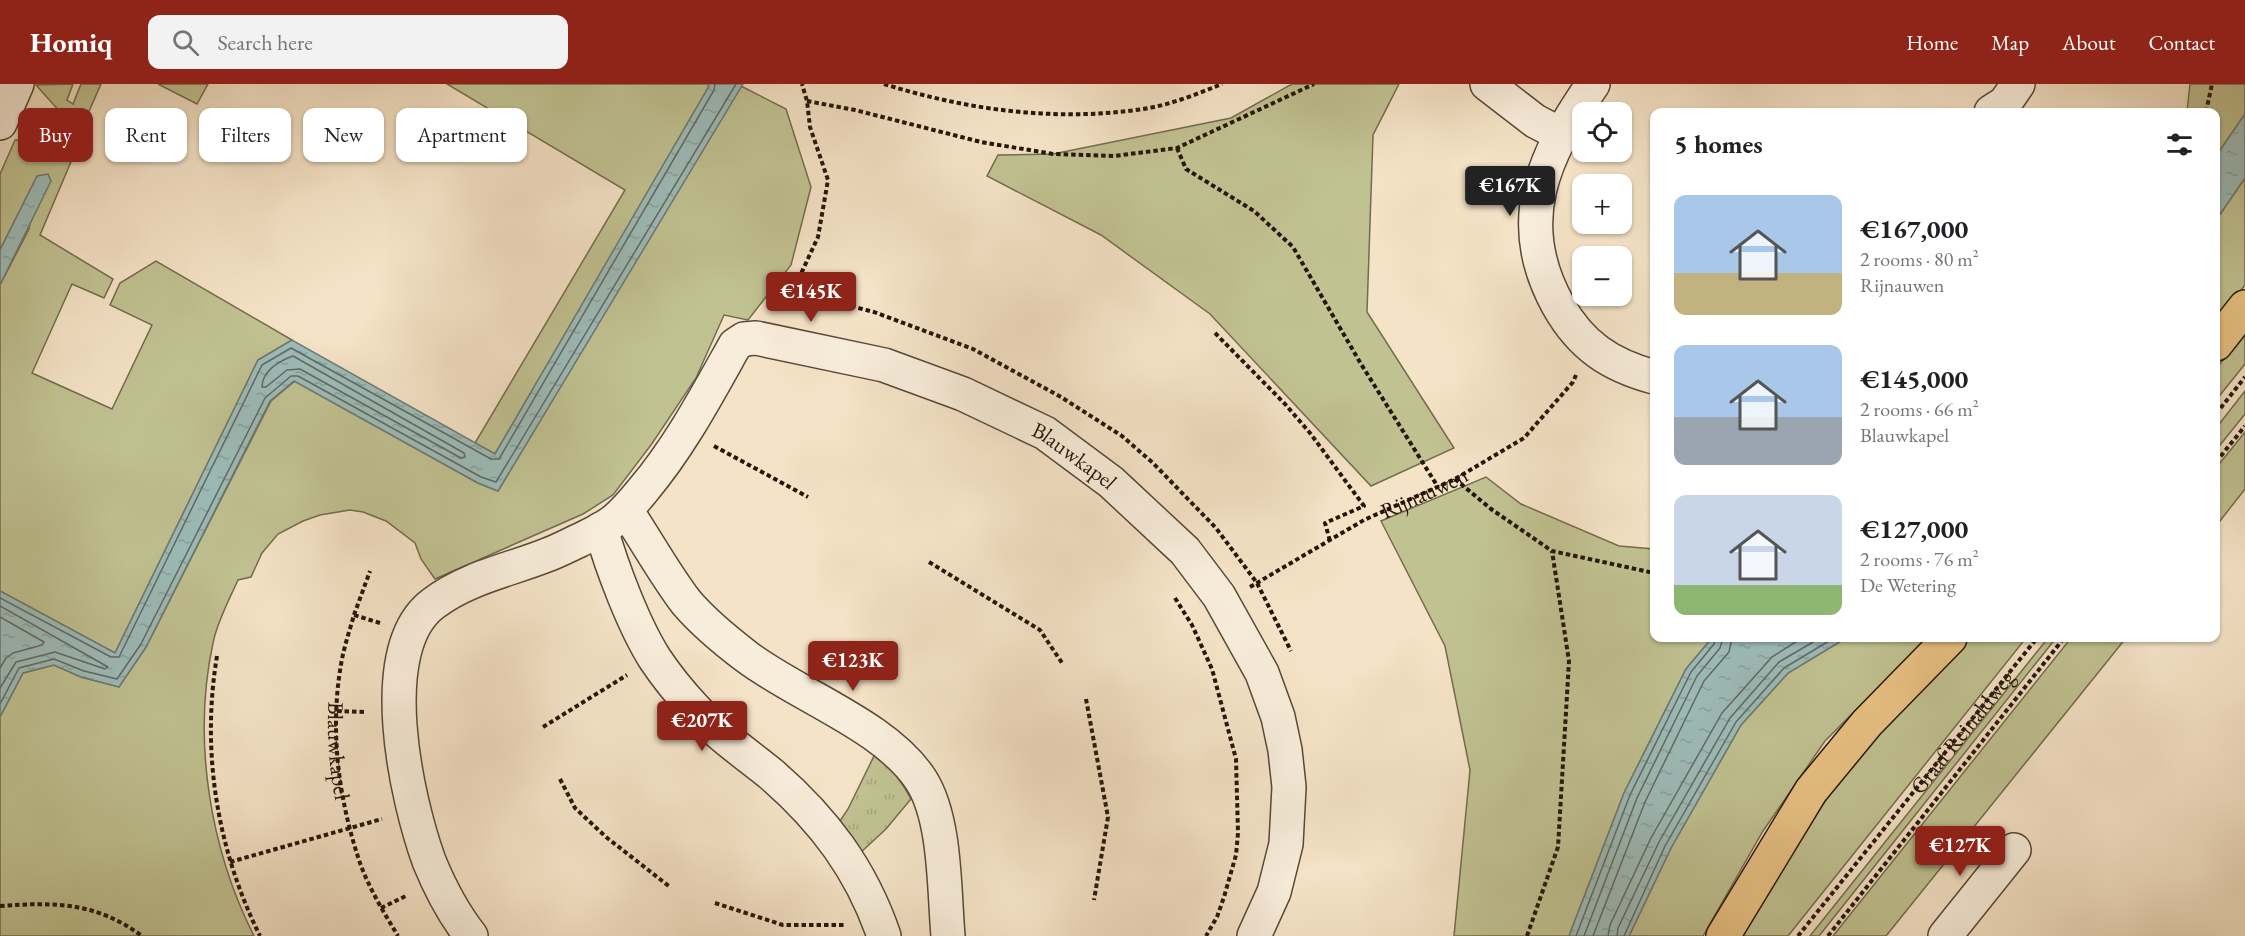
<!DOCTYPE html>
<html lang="en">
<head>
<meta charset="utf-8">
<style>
  body { margin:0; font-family:"EB Garamond",serif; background:#f2f2f2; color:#202124; height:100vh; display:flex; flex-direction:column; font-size:22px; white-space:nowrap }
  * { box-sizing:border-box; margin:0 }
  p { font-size:20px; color:#757577 }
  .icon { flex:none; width:33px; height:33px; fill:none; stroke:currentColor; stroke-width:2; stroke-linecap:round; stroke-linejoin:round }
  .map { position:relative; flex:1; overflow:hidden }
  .sheet { position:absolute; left:1650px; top:24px; width:570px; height:534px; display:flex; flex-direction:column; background:#fff; border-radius:12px; box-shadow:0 2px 4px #0004 }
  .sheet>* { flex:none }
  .banner { position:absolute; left:18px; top:24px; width:570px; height:54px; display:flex; gap:12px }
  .fabs { position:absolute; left:1572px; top:18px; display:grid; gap:12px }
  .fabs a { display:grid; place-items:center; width:60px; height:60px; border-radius:12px; background:#fff; box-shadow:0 2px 4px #0004; font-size:30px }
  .price { position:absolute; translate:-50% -51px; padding:0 14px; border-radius:6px; background:#8f2418; color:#fff; font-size:20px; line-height:39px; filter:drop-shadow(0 2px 3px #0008) }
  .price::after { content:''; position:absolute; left:50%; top:36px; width:18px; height:14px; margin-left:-9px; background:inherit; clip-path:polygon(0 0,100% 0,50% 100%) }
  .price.on { background:#222; color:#fff }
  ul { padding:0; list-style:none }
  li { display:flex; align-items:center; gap:18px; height:150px; padding:0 24px }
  li span { display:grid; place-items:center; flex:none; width:168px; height:120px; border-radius:12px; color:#555 }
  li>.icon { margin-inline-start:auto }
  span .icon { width:72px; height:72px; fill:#fffc; stroke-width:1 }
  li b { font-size:26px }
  h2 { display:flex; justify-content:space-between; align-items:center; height:72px; padding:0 24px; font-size:26px }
  .tag { padding:0 21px; border-radius:12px; background:#fff; box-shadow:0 2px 4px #0004; font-size:21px; line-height:54px }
  .tag.on { background:#8f2418; color:#fff }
  header { display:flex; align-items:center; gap:36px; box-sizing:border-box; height:84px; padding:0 30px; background:#8f2418; color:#fff }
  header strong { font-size:28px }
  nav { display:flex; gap:33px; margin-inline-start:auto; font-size:21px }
  .search { width:420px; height:54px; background:#f2f2f2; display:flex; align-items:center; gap:15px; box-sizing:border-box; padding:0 21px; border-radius:12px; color:#757577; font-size:22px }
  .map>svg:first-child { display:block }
  .grass { fill:#c1c292; stroke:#736c4e; stroke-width:1.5 }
  .park { fill:url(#park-tufts); stroke:#736c4e; stroke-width:1.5 }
  .water { fill:url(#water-ripples); stroke:#6d7a74; stroke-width:1.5 }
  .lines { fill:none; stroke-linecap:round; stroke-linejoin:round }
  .shore { stroke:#616962; stroke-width:1.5 }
  .minor-casing { stroke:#594838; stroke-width:36 }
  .major-casing { stroke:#251509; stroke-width:36 }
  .path { stroke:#251509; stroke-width:4; stroke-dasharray:4.5 3; stroke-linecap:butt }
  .minor { stroke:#f8eddb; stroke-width:33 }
  .major { stroke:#eac284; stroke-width:33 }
  .labels { text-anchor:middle; stroke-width:4.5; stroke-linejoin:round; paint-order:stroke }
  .street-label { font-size:22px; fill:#251509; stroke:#f8eddb }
</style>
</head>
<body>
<header>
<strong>Homiq</strong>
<div class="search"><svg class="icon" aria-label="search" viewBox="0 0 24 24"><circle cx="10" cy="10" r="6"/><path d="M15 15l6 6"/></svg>Search here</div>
<nav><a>Home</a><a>Map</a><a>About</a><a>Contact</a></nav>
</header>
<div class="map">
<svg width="2245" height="852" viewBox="0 0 2245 852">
  <defs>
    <pattern id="park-tufts" width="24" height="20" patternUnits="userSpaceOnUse" patternTransform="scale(1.5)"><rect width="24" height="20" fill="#c1c292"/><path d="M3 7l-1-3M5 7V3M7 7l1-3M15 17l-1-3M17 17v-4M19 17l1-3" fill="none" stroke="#a6a67d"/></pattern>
    <pattern id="water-ripples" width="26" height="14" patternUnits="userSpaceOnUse" patternTransform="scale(1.5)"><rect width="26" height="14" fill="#9dbdbb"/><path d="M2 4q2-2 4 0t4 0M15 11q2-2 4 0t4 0" fill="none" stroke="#87a29f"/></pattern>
  </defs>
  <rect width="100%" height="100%" fill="#f5e3c7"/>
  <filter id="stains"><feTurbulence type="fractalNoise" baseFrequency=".00333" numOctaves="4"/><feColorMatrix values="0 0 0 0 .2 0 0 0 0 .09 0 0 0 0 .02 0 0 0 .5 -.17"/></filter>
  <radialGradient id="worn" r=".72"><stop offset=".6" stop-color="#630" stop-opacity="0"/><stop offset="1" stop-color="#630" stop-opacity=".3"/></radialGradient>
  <g class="grass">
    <path d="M73,0L67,16L73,20L81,0H101L83,41L61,29L36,1Z"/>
    <path d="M158,0H208L197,20Z"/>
    <path d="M447,0H707L710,2L495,370L475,359L625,106Z"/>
    <path d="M1292,0H1399L1373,51L1367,228L1454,364L1371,402L1210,230L1101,151L987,92L998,71L1053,70L1231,34Z"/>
    <path d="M2190,0H2245V30L2216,72V28H2187Z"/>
    <path d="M741,2L786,25L811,103L791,181L748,236L724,231L696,294L651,361L613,411L583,430L435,495L421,475L415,459L386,437L363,428L350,426L320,431L303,437L278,450L262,469L251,493L238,496C229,516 217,538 213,559C192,656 210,765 254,852H0V633L23,589L54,581L81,593L119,603L146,563L271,317L295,297L478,399L498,407Z"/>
    <path d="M15,56L56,57L76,66L40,151L113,195L104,214L72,200L32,289L112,325L152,241L110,221L120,199L156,177L292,256L258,276L115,569L0,507V201L29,145L37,93L0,166V90Z"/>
    <path d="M2245,94V201L2216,238V136Z"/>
    <path d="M2245,248V280L2216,316V285Z"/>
    <path d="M2245,307V330L2216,366V344Z"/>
    <path d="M2245,348V405L2216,442V384Z"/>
    <path d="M1486,393L1521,420L1619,462L1654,465V554H1712L1686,585L1624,709L1569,852H1454L1470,686L1445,562L1381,437Z"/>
    <path d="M1846,554H1928L1825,657L1763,747L1703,852H1629L1671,764L1741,641L1788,589Z"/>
    <path d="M1970,554H2026L1788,852H1743L1800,755L1835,702L1912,611Z"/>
    <path d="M2048,554H2056L1819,852H1810Z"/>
    <path d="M2071,554H2126L1886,852H1833Z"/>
  </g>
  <path class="park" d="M875,670C891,682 902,698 911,715L886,745L858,771L836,743L848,725Z"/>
  <g class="water">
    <path d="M707,0H743L498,407L478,399L294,297L270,317L146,563L119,603L81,593L54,581L23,589L0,633V507L115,569L258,276L292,256L495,370L709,2Z"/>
    <path d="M2245,30V94L2216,136V72Z"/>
    <path d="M48,90L51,97L0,201V166L37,92Z"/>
    <path d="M1712,554H1846L1788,589L1741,641L1671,764L1629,852H1569L1624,709L1686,585Z"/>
  </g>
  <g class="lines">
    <g class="shore">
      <path d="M293,272L464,369L465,373L461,374L300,285L287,286L266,303H262C262,287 279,277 293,272Z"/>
      <path d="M0,514L111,573H119L262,281L291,264L491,375H499L714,6L715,0"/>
      <path d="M0,522L108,583L105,585L55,568L16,578L0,604"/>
      <path d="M0,533L44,558L42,561L13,569L6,574L0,584"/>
      <path d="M0,620L19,584L54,575L84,587L117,595L141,560L265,314L291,292H298L481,393L496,398L736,0"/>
      <path d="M1576,852L1630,711L1691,588L1714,560L1716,554"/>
      <path d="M1584,852L1637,714L1697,592L1720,564L1723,554"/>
      <path d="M1593,852L1645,718L1704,597L1729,568L1732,554"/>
      <path d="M1608,852L1610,841L1651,754L1722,629L1772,573L1802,554"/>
      <path d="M1617,852L1618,844L1659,758L1730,634L1779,578L1820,554"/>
      <path d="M1624,852L1665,762L1736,638L1784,584L1834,554"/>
    </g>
    <defs>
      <g id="minor">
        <path d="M1487,0L1535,37L1560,50"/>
        <path d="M1593,0C1543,72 1512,138 1558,221C1581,262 1610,281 1654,293"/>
        <path d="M1991,28L2005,19L2018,0"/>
        <path d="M0,39L17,0"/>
        <path d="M626,426C646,456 664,489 686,518C703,538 726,557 747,573C799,612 886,642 921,696C946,735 944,806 948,852"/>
        <path d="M601,445C612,484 634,542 655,575C667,593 681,610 695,625C717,650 745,669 771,690C824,736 861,785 884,852"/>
        <path id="s4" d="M471,852C453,829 440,804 429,777C407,716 372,564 434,519C467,494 509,486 547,471C558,467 569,461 580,456C592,450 604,445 615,436C626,427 634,417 643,406C680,362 707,311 735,261L744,255L756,254L884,281L963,310L1045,349L1111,398L1185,467L1219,512L1262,589L1278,633L1285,666L1289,703L1286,760L1274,808L1254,852"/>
        <path d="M1945,852L2014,766"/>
      </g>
      <g id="major">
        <path d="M2216,260L2245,223"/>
        <path d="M1723,852L1811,707L1867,639L1950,554"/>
      </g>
    </defs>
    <use href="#minor" class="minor-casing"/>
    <use href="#major" class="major-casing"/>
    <g class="path">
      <path d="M884,0C967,26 1056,38 1143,25C1170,21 1197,10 1222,0"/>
      <path d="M807,17L855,26L981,58L1053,70L1114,72L1177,64L1314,0"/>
      <path d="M2206,28L2212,0"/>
      <path d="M1177,64L1186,85L1254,127L1293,163L1361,280L1438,403"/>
      <path d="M793,207L874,228L973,265L1061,313L1122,352L1153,379L1216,444L1257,499L1291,567"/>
      <path d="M775,224L793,207L818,153L828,96L810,43L807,17L802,0"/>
      <path d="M1215,249L1285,320L1310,349L1364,422L1325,439L1330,457"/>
      <path d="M2216,330L2245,293"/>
      <path d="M714,362L808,413"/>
      <path d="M2216,378L2245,342"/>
      <path d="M1455,395L1491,425L1552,467L1654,489"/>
      <path d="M929,478L1040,546L1062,579"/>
      <path id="s1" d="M1250,503L1364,436L1455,395L1524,354L1573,298L1576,291"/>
      <path d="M1175,514L1192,541L1212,585L1236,675L1238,749L1236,771L1224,813L1217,833L1206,852"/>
      <path d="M354,531L370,487"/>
      <path id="s2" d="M380,539L354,531C350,545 345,560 342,575C329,643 338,714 360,779C369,804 384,829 398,852"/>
      <path d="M217,572C201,668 217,765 260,852"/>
      <path d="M1086,615L1108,733L1094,816"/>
      <path d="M337,627L366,628"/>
      <path d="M543,643L627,591"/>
      <path d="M560,695L575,724L606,753L670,803"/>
      <path d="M230,778L382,735"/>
      <path d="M715,819L783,841H846"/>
      <path d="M0,822C55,818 96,818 142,852"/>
      <path d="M381,824L408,811"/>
      <path d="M1527,852L1558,763L1569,577L1552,467"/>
      <path id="s3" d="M1798,852L2037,554"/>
      <path d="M1828,852L2064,554"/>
    </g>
    <use href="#minor" class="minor"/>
    <use href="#major" class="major"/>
  </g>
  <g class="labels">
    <g class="street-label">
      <text dy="8" stroke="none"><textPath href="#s4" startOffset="1136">Blauwkapel</textPath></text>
      <text dy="8" stroke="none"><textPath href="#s1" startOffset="198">Rijnauwen</textPath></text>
      <text dy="8" stroke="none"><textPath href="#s3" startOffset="262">Graaf Reinaldweg</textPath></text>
      <text dy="8" stroke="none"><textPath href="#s2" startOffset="165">Blauwkapel</textPath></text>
    </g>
  </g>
  <rect width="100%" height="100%" filter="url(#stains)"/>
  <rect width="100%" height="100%" fill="url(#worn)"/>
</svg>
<div class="fabs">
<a><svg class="icon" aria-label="locate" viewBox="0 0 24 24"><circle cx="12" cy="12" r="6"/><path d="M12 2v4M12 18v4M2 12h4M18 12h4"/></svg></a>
<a>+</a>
<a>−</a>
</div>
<b class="price on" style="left:1510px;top:133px">€167K</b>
<b class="price" style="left:811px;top:239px">€145K</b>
<b class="price" style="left:853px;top:608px">€123K</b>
<b class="price" style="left:702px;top:668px">€207K</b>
<b class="price" style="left:1960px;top:793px">€127K</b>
<div class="banner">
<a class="tag on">Buy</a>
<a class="tag">Rent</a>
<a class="tag">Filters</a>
<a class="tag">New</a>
<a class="tag">Apartment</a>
</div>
<section class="sheet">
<h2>5 homes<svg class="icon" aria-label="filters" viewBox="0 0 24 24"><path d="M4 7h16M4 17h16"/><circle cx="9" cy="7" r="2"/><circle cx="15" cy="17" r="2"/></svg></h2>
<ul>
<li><span style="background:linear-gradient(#a9c7e8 65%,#c2b280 0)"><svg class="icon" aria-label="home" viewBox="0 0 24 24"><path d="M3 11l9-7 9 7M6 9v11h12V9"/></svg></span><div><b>€167,000</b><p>2 rooms · 80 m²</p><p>Rijnauwen</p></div></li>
<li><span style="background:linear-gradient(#a9c7e8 60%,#9aa5b1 0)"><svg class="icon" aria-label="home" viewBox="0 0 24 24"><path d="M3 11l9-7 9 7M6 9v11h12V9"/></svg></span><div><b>€145,000</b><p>2 rooms · 66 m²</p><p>Blauwkapel</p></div></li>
<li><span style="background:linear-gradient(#c9d6e8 75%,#8fb573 0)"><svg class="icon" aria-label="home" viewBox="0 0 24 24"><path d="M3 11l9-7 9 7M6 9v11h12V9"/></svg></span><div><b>€127,000</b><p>2 rooms · 76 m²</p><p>De Wetering</p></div></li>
</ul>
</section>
</div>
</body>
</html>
